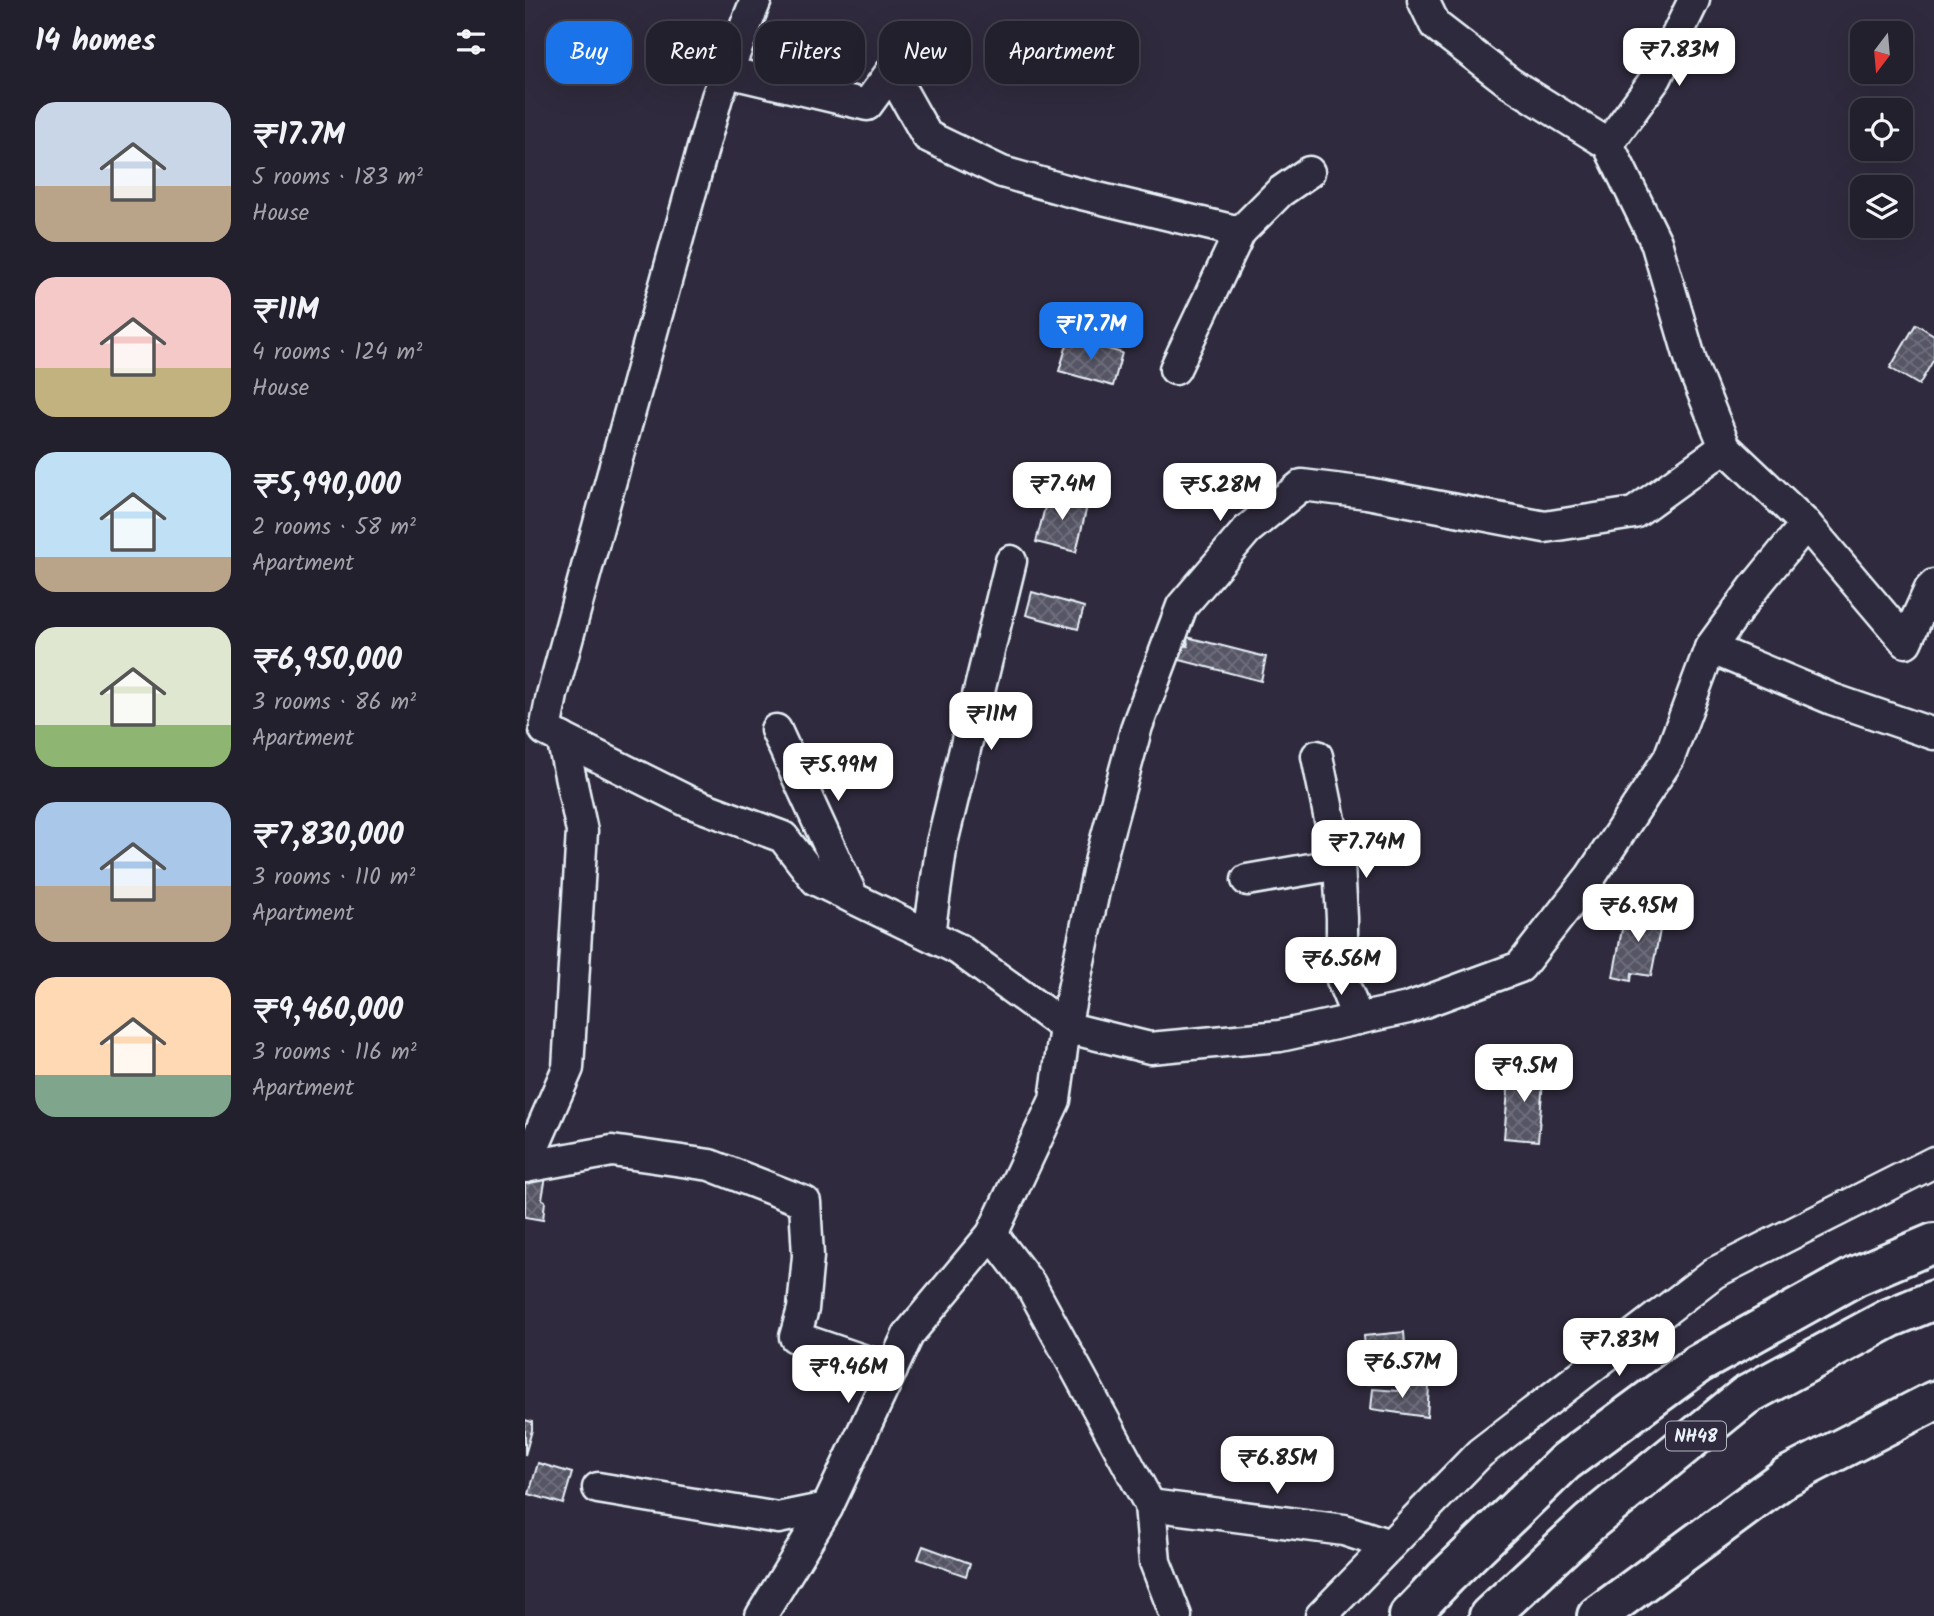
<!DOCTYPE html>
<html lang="en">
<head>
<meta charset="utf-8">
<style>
  body { margin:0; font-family:Kalam,sans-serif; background:#2f2d3a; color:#f1f3f6; height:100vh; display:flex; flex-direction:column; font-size:26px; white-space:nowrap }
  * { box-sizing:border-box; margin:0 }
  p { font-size:23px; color:#a3a3aa }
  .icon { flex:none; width:38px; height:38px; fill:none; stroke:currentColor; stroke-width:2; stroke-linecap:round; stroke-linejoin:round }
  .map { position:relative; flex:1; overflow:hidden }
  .panel { display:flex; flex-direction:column; background:#23202e; width:525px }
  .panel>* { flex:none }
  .hud { position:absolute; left:21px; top:21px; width:665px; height:63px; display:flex; gap:14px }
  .needle { width:46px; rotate:196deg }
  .controls { position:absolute; left:1325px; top:21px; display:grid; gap:14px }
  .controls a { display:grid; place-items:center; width:63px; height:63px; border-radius:14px; background:#23202e; box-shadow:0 7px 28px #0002,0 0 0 2px #403e4a; font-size:35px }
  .price { position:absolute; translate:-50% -60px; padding:0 16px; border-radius:14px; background:#fff; color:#222; font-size:23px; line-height:46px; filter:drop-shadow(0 2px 4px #0008) }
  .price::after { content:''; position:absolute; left:50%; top:42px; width:21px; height:16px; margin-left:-10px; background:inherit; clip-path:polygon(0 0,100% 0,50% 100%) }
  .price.on { background:#1a73e8; color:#fff }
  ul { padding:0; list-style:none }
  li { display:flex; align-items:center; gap:21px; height:175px; padding:0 35px }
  li span { display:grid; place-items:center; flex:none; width:196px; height:140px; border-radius:21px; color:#555 }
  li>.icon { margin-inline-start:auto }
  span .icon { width:84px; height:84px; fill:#fffc; stroke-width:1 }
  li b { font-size:30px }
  h2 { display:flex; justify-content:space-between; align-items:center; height:84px; padding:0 35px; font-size:30px }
  .tag { padding:0 24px; border-radius:21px; background:#23202e; box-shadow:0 7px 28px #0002,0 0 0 2px #403e4a; font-size:24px; line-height:63px }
  .tag.on { background:#1a73e8; color:#fff }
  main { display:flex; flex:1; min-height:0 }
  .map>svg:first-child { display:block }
  .building { fill:url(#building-cross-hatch); stroke:#e8f1f8; stroke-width:2 }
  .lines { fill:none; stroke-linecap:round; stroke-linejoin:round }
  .minor-casing { stroke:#e8f1f8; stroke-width:35 }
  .highway-casing { stroke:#e8f1f8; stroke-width:44 }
  .minor { stroke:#2f2a3d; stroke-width:30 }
  .highway { stroke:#2f2a3d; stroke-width:38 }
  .labels { text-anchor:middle; stroke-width:5; stroke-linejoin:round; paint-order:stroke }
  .shield { fill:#2f2a3d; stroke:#b0b5c0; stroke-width:2 }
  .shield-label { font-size:18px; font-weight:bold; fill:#e8f1f8 }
</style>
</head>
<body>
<main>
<section class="panel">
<h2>14 homes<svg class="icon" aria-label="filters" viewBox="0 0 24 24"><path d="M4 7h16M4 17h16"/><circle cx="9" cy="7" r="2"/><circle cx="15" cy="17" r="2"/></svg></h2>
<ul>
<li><span style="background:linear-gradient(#c9d6e8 60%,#b9a48a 0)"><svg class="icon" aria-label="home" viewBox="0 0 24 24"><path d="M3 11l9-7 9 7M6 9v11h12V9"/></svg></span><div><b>₹17.7M</b><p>5 rooms · 183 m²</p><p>House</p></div></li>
<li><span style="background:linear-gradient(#f6c9c9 65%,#c2b280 0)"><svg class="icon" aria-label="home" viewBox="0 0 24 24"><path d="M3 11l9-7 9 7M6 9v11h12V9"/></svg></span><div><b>₹11M</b><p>4 rooms · 124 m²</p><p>House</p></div></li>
<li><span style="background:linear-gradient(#bfe0f5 75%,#b9a48a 0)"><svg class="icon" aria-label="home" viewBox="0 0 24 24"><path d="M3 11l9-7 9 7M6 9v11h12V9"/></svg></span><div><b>₹5,990,000</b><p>2 rooms · 58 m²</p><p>Apartment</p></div></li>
<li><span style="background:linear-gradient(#dfe7d0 70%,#8fb573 0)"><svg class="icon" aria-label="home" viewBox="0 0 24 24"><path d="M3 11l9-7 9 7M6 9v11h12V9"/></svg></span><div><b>₹6,950,000</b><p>3 rooms · 86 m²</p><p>Apartment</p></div></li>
<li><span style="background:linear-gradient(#a9c7e8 60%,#b9a48a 0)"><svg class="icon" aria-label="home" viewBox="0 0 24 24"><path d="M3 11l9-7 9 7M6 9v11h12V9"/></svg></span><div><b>₹7,830,000</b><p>3 rooms · 110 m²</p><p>Apartment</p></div></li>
<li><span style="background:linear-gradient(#ffd9b3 70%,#7fa58c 0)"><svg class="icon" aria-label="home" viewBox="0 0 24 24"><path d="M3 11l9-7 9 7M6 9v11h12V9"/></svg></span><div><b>₹9,460,000</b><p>3 rooms · 116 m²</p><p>Apartment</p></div></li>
</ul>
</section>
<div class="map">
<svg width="1409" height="1616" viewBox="0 0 1409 1616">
  <defs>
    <pattern id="building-cross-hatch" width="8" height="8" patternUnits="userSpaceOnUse" patternTransform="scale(1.75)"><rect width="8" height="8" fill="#575565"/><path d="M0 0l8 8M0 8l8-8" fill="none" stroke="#6f6e7c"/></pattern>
  </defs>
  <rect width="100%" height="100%" fill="#2f2a3d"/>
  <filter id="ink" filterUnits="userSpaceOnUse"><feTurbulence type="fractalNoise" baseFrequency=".0143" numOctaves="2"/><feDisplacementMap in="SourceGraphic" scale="14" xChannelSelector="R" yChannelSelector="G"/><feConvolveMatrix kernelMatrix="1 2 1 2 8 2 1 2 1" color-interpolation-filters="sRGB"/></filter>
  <g filter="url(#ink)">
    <g class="building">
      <path d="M1391,324L1409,335V359L1394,385L1365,368Z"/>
      <path d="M544,338L597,353L588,386L534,371Z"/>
      <path d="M524,492L563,502L551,552L511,542Z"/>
      <path d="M507,592L559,607L553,629L501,615Z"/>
      <path d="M662,637L741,657L736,681L655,660L656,645L663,646Z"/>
      <path d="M1101,908L1138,915L1126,976L1107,973L1106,981L1088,977Z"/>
      <path d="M985,1066L1019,1069L1013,1141L979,1138Z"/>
      <path d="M0,1176L21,1177L17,1199L20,1201L18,1220L0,1217Z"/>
      <path d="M879,1332L881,1357L901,1355L903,1378L843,1384L839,1336Z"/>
      <path d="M874,1385L904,1387L902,1417L846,1409L848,1389L873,1391Z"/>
      <path d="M0,1420L7,1422V1430L0,1455Z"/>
      <path d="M13,1463L47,1473L38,1504L4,1494Z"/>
      <path d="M398,1546L445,1563L441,1576L393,1559Z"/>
    </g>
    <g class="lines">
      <defs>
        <g id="minor">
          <path d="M231,0L192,97L70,538L27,695L20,730L164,802L258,837L291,880L433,949L540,1027L576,858L612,726L657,606L722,530L777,485L842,493L1020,527L1109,513L1200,447"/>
          <path d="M898,0L910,25L985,83L1083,144L1131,242L1168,368L1200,447L1281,524L1381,642L1405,589L1409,585"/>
          <path d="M202,72L342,105L366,72L402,136L477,172L544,191L715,232L755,192L784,172"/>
          <path d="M1083,144L1131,78L1169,0"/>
          <path d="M650,369L715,232"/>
          <path d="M1281,524L1228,589L1185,648L1307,699L1409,734"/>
          <path d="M251,730L328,898"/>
          <path d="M792,756L814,864L817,918V980L833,1019"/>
          <path d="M722,880L814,864"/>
          <path d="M404,934L417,843L486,561"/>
          <path d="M0,1167L87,1151L185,1165L280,1202L283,1256L278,1309L270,1337L367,1370"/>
          <path d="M0,1167L43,1068L57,831L37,738"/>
          <path d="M467,1234L505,1284L625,1505L630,1562L651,1616"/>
          <path d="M73,1488L253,1518L302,1508"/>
          <path d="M625,1505L819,1530L865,1545"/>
          <path d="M236,1616L302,1508L383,1335L467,1234L530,1100L540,1027L625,1048L755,1036L883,1008L995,967L1066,876L1144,758L1185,648"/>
          <path d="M796,1616L955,1453L1189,1273L1409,1162"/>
        </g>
        <g id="highway">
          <path d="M884,1616L922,1576L1040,1462L1173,1364L1331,1276L1409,1243"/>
          <path d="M964,1616L1065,1522L1220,1396L1365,1318L1409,1300"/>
          <path d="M1072,1616L1261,1477L1409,1401"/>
        </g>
      </defs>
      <use href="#minor" class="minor-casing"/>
      <use href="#highway" class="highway-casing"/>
      <use href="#minor" class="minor"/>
      <use href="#highway" class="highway"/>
    </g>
  </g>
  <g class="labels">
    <rect class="shield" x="1141" y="1421.5" width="60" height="29" rx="5"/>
    <g class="shield-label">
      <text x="1171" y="1442">NH48</text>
    </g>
  </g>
</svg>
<div class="controls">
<a><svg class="needle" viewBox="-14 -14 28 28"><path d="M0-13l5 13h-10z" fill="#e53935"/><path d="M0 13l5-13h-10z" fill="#a3a3aa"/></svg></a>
<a><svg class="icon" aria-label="locate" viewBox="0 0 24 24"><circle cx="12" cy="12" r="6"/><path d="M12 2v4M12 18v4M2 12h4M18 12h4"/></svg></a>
<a><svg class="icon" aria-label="layers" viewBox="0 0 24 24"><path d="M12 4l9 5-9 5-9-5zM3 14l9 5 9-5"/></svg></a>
</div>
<b class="price" style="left:1154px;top:88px">₹7.83M</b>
<b class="price on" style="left:566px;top:362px">₹17.7M</b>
<b class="price" style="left:537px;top:522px">₹7.4M</b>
<b class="price" style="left:695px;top:523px">₹5.28M</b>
<b class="price" style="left:466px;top:752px">₹11M</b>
<b class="price" style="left:313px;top:803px">₹5.99M</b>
<b class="price" style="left:841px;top:880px">₹7.74M</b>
<b class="price" style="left:1113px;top:944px">₹6.95M</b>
<b class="price" style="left:816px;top:997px">₹6.56M</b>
<b class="price" style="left:999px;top:1104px">₹9.5M</b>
<b class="price" style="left:1094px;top:1378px">₹7.83M</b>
<b class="price" style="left:877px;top:1400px">₹6.57M</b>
<b class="price" style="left:323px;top:1405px">₹9.46M</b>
<b class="price" style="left:752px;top:1496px">₹6.85M</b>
<div class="hud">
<a class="tag on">Buy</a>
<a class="tag">Rent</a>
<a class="tag">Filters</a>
<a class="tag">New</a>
<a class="tag">Apartment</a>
</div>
</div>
</main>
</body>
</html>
